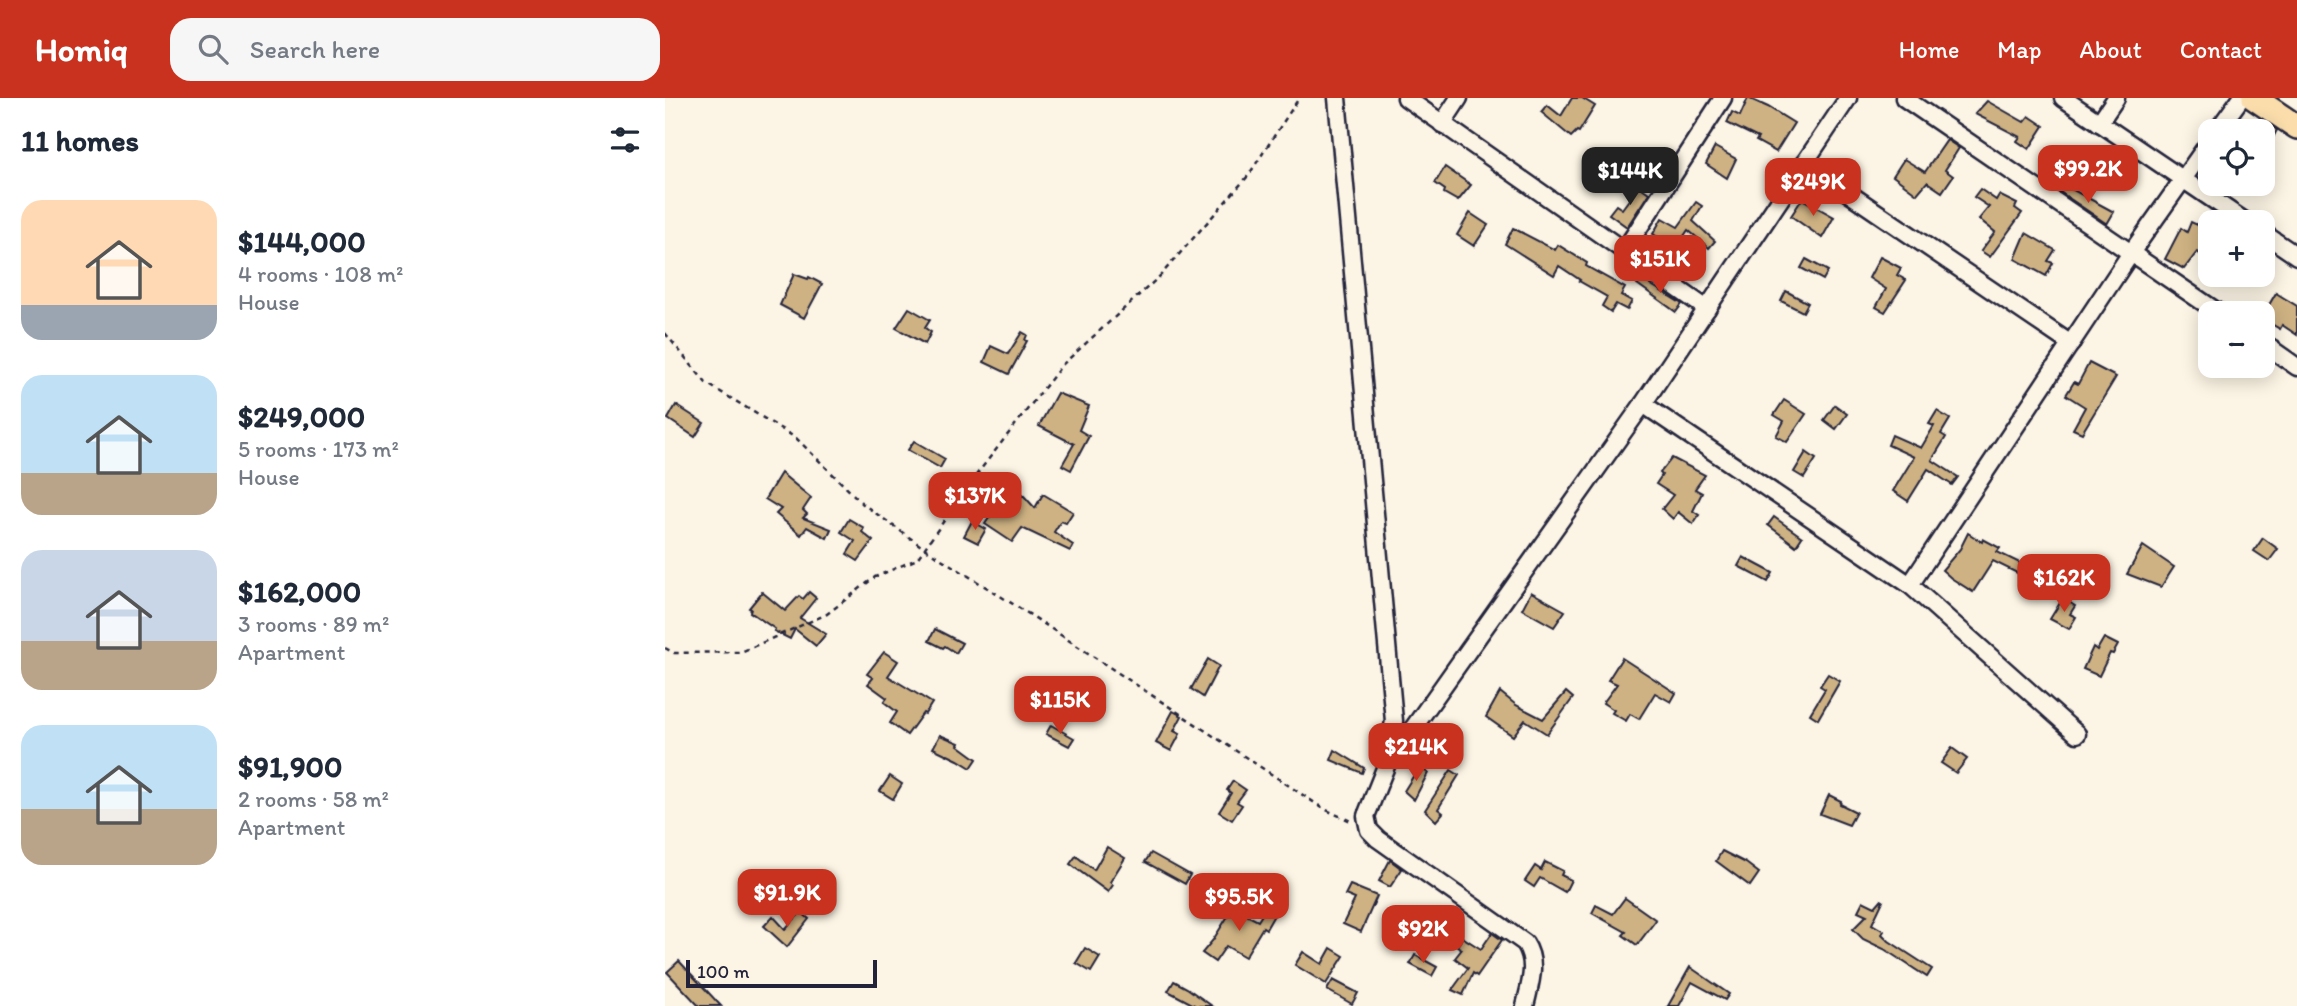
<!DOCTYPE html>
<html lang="en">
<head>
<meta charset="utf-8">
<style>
  body { margin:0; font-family:Itim,sans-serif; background:#f6f6f7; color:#1f2937; height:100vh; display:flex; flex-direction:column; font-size:26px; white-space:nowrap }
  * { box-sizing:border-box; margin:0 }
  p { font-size:23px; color:#747a83 }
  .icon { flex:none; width:38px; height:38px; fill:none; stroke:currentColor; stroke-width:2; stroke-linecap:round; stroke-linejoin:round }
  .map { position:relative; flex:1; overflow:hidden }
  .sheet { display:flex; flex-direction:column; background:#fff; width:665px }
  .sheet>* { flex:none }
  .buttons { position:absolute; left:1533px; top:21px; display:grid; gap:14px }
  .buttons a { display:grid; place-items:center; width:77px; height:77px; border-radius:14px; background:#fff; box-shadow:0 4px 18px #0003; font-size:35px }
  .scale { position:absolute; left:21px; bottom:18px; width:191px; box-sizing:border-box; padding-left:7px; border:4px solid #22223b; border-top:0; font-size:19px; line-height:24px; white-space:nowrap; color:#22223b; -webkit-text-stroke:5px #fcf5e5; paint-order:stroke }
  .price { position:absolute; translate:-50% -60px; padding:0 16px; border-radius:14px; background:#c8321e; color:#fff; font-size:23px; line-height:46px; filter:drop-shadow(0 2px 4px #0008) }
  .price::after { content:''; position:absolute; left:50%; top:42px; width:21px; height:16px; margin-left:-10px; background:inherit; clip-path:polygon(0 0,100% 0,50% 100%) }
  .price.active { background:#222; color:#fff }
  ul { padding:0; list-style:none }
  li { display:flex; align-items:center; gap:21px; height:175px; padding:0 21px }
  li span { display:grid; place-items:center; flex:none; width:196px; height:140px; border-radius:21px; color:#555 }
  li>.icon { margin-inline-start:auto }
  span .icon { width:84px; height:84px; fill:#fffc; stroke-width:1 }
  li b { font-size:30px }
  h2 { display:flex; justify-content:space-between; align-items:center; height:84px; padding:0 21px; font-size:30px }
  header { display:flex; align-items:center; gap:42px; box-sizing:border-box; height:98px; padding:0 35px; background:#c8321e; color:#fff }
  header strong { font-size:33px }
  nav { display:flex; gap:38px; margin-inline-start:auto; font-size:24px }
  .search { width:490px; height:63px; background:#f6f6f7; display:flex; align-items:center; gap:18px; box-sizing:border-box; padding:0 24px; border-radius:21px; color:#747a83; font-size:26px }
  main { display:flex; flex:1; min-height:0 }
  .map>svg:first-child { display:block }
  .building { fill:#ceb283; stroke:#22223b; stroke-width:2 }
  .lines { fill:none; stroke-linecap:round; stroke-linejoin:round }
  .minor-casing { stroke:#22223b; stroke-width:21 }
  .highway-casing { stroke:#22223b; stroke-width:28 }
  .path { stroke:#22223b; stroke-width:2.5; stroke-dasharray:5 5; stroke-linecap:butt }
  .minor { stroke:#fcf5e5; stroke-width:16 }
  .highway { stroke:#faddab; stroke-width:23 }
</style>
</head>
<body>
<header>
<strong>Homiq</strong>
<div class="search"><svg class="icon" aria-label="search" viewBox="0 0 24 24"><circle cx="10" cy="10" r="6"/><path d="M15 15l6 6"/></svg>Search here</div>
<nav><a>Home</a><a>Map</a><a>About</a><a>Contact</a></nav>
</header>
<main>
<section class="sheet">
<h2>11 homes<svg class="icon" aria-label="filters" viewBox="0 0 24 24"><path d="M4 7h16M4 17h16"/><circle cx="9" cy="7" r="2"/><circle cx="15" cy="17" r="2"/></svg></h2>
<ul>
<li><span style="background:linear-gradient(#ffd9b3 75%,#9aa5b1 0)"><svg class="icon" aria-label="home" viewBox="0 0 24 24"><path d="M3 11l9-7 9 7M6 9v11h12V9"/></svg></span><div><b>$144,000</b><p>4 rooms · 108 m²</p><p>House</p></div></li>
<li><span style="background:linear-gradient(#bfe0f5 70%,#b9a48a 0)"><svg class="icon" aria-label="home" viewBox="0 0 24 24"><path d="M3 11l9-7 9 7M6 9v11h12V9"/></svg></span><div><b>$249,000</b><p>5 rooms · 173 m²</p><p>House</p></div></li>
<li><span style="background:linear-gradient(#c9d6e8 65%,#b9a48a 0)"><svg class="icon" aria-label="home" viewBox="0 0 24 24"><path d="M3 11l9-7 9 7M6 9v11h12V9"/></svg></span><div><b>$162,000</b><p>3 rooms · 89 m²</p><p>Apartment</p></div></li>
<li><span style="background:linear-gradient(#bfe0f5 60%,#b9a48a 0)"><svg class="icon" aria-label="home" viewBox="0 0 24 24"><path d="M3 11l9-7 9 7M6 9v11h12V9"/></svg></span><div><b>$91,900</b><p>2 rooms · 58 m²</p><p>Apartment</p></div></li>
</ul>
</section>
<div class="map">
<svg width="1632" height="908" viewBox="0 0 1632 908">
  <rect width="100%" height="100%" fill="#fcf5e5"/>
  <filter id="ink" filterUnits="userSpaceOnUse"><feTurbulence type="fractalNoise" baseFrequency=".0143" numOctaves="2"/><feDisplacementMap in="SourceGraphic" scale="14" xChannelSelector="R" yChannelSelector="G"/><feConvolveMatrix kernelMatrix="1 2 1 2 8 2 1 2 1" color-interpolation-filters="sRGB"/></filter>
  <g filter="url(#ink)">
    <g class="building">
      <path d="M907,0H917L930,8L914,34L912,33L906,39L876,14L882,7L896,18Z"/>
      <path d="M1083,0L1103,9L1129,25L1111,54L1091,43L1093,40L1062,25L1067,14L1075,18Z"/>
      <path d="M1322,3L1359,24L1364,18L1379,28L1364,51L1352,43L1355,39L1310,16Z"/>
      <path d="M1598,23L1612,32L1598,58Z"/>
      <path d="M1282,42L1294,50L1280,72L1288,78L1277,94L1262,84L1252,96L1228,78L1239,61L1260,74Z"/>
      <path d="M1050,49L1071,61L1062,80L1041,66Z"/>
      <path d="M1426,49L1456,70L1444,83L1417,62Z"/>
      <path d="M926,59L961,80L957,87L921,69Z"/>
      <path d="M780,69L806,87L793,103L779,95L780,92L770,85Z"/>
      <path d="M1399,87L1449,114L1442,126L1395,94Z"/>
      <path d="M974,88L984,95L962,129L944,116L951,107L957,111Z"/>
      <path d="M1315,91L1331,102L1334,97L1352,106L1350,110L1357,115L1325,159L1316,153L1330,134L1314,121L1324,109L1309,99Z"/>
      <path d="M1137,101L1169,119L1157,140L1126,118Z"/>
      <path d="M1031,104L1037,108L1028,123L1050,143L1044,150L1023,132L1011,150L988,136L997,120L1013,129Z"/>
      <path d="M1545,114V155L1542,161L1532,154L1519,171L1500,161L1516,130L1522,134L1526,124L1537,129Z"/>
      <path d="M805,115L823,127L809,148L792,137Z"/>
      <path d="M848,130L890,152L893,147L922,165L921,168L960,190L956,197L967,203L962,212L951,206L946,214L937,208L942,199L914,183L915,182L894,168L889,177L840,146Z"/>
      <path d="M1361,135L1390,152L1383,163L1388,165L1381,178L1350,161Z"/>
      <path d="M1215,159L1236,170L1232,177L1241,182L1220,214L1211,209L1221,191L1204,180Z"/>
      <path d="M1141,161L1163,173L1158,182L1136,170Z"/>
      <path d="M129,176L143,181L144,179L157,186L139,220L115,207Z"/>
      <path d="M975,180L1017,206L1011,214L972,186Z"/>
      <path d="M1121,193L1143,205L1138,214L1116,203Z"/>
      <path d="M1611,195L1632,208V237L1617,227L1615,231L1598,221V217Z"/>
      <path d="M244,210L265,222L260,230L266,234L260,246L231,230Z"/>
      <path d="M357,234L362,237L360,242L362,243L344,276L319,264L326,248L343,256Z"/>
      <path d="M1424,265L1451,279L1417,335L1408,331L1420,309L1401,297L1409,284L1413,286Z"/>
      <path d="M392,295L424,308L414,332L424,338L406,372L397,367L409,346L374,328Z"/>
      <path d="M1119,302L1141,316L1122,344L1111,338L1119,323L1109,317Z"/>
      <path d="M11,307L39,325L30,339L3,321Z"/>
      <path d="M1170,307L1182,316L1171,331L1159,322Z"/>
      <path d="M1272,313L1285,321L1276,336L1281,339L1267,362L1293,379L1287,387L1263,371L1243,403L1228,393L1249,359L1223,347L1227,337L1256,350L1269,328L1264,326Z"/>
      <path d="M249,343L280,361L275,370L243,352Z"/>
      <path d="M1141,354L1151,361L1139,380L1129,374Z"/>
      <path d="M1007,360L1040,377L1030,391L1037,395L1028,413L1034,417L1028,426L1013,414L1008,421L997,411L1008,397L991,386L997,377L995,375Z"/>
      <path d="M116,375L146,400L138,412L142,416L138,420L166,431L162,440L142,429L136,437L111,416L116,411L100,401Z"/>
      <path d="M378,396L408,414L401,425L396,423L389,434L408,447L405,453L357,430L347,444L320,426L328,414L335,418L344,405L347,407L358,397L370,410Z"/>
      <path d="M1109,419L1137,439L1131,448L1103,427Z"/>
      <path d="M184,421L199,430L197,434L208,443L193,463L182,456L190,443L176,434Z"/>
      <path d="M307,423L321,431L313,445L299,438Z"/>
      <path d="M1303,435L1317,444L1318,441L1335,450L1332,454L1365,470L1360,479L1328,463L1308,494L1286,480L1277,472L1295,451Z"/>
      <path d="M1598,440L1613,451L1604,463L1589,453Z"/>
      <path d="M1478,448L1509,469L1496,489L1462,476Z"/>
      <path d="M1078,459L1108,475L1103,484L1073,468Z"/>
      <path d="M97,494L120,513L134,498L138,501L144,494L151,500L135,520L161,536L151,548L130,531L125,541L109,533L110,531L85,514L86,511L84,510Z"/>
      <path d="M866,494L900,513L889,529L857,511Z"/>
      <path d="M1398,500L1410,508L1405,516L1411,519L1404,531L1385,521Z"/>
      <path d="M270,531L297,545L291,555L280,548L278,550L264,543Z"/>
      <path d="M1439,540L1453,547L1448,556L1445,555L1434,578L1418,571L1428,549L1432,552Z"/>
      <path d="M219,554L233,563L223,578L267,605L260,616L258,615L242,637L225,625L232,614L219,604L222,600L203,586L208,580L202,576Z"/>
      <path d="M957,560L1011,595L1006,604L990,595L974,621L965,616L961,623L947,615L949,612L938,605L952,586L943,582Z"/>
      <path d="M543,561L554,568L538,599L526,591Z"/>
      <path d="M1163,576L1175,583L1153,621L1145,616L1160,591L1155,588Z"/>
      <path d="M835,594L851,607L878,621L901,594L908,600L882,636L860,622L848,638L821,619Z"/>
      <path d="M508,613L517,618L509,633L515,636L506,653L491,645Z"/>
      <path d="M386,627L409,640L404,648L381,636Z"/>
      <path d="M275,637L294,645L293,647L312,661L306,670L293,662L268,650Z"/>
      <path d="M1287,650L1302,661L1291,675L1276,665Z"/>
      <path d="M670,652L699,670L697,675L666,662Z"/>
      <path d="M754,669L763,675L749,702L739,693Z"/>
      <path d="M786,672L794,677L773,711L778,715L771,723L760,712Z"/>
      <path d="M225,678L237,686L228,701L215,693Z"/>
      <path d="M568,683L581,692L572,704L577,707L567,722L554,714L566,695L562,692Z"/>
      <path d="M1164,697L1176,703L1175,706L1191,714L1184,727L1155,716Z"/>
      <path d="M442,749L460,760L445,784L448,787L443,794L405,766L411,758L429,772Z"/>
      <path d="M1057,753L1081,765L1094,775L1085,788L1051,763Z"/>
      <path d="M486,755L525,777L520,786L480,764Z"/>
      <path d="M725,762L737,771L725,789L714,783Z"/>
      <path d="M880,764L898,773L896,777L906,782L900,794L875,780L869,789L860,783L870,768L876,772Z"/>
      <path d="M558,777L572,784L558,813L543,805Z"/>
      <path d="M685,787L712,798L696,834L678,826L690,801L680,797Z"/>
      <path d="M960,800L991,822L972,847L958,837L961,834L927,815L931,807L948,816Z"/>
      <path d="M1216,802L1218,803L1207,826L1219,833L1217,836L1224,843L1267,871L1262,879L1219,851L1198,841L1188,831L1202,817L1193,813L1198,803L1210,809Z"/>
      <path d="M603,807L612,812L601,831L598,829L580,859L561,848L550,864L537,855L548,842L568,810L593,823Z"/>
      <path d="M136,814L144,821L122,849L99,828L108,818L120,831Z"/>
      <path d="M827,835L837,842L812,878L808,875L798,897L787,892L803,870L790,860L797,851L792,848L797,839L816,851Z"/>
      <path d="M420,850L435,859L426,874L411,865Z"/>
      <path d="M666,850L679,858L661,886L630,867L638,854L657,866Z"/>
      <path d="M750,857L772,869L767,878L745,866Z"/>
      <path d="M14,863L56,908H34L2,874Z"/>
      <path d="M1025,869L1064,896L1060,902L1027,884L1014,908H1003Z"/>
      <path d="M668,882L693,895L687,906L662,892Z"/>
      <path d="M509,883L522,890L547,908H531L503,893Z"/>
    </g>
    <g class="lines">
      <defs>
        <g id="minor">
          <path d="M672,0L729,623L721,668L701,718L704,732L713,741L860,845C873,865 865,886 860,908"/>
          <path d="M741,0L1042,211"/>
          <path d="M1239,0L1554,215"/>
          <path d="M1398,0L1581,124"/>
          <path d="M1434,25L1451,0"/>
          <path d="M777,26L794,0"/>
          <path d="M1552,33L1576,0"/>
          <path d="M1139,65L1406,246"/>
          <path d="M1598,135L1632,158"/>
          <path d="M959,153L1058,0"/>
          <path d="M1598,245L1632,269"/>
          <path d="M978,306L1245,487L1412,636"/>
          <path d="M1245,487L1466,155L1545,43"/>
          <path d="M727,660L978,306L1183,0"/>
        </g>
        <path id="highway" d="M1589,0L1632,29"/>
      </defs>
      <use href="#minor" class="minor-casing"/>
      <use href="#highway" class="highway-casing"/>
      <g class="path">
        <path d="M0,235L41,285L131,340L198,406L259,450L367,518L659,711L688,724"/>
        <path d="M0,550L9,555L76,554L162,516L210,479L252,461L312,376L397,267L495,178L583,78L634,0"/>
      </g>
      <use href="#minor" class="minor"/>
      <use href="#highway" class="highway"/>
    </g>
  </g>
</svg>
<div class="buttons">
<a><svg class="icon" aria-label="locate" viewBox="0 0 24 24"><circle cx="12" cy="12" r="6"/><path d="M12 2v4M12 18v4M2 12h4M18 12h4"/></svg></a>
<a>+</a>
<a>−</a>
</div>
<div class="scale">100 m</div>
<b class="price" style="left:1423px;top:107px">$99.2K</b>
<b class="price active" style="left:965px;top:109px">$144K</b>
<b class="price" style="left:1148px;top:120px">$249K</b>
<b class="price" style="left:995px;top:197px">$151K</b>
<b class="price" style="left:310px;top:434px">$137K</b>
<b class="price" style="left:1399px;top:516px">$162K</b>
<b class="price" style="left:395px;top:638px">$115K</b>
<b class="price" style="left:751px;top:685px">$214K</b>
<b class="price" style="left:122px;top:831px">$91.9K</b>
<b class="price" style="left:574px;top:835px">$95.5K</b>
<b class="price" style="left:758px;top:867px">$92K</b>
</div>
</main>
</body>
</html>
